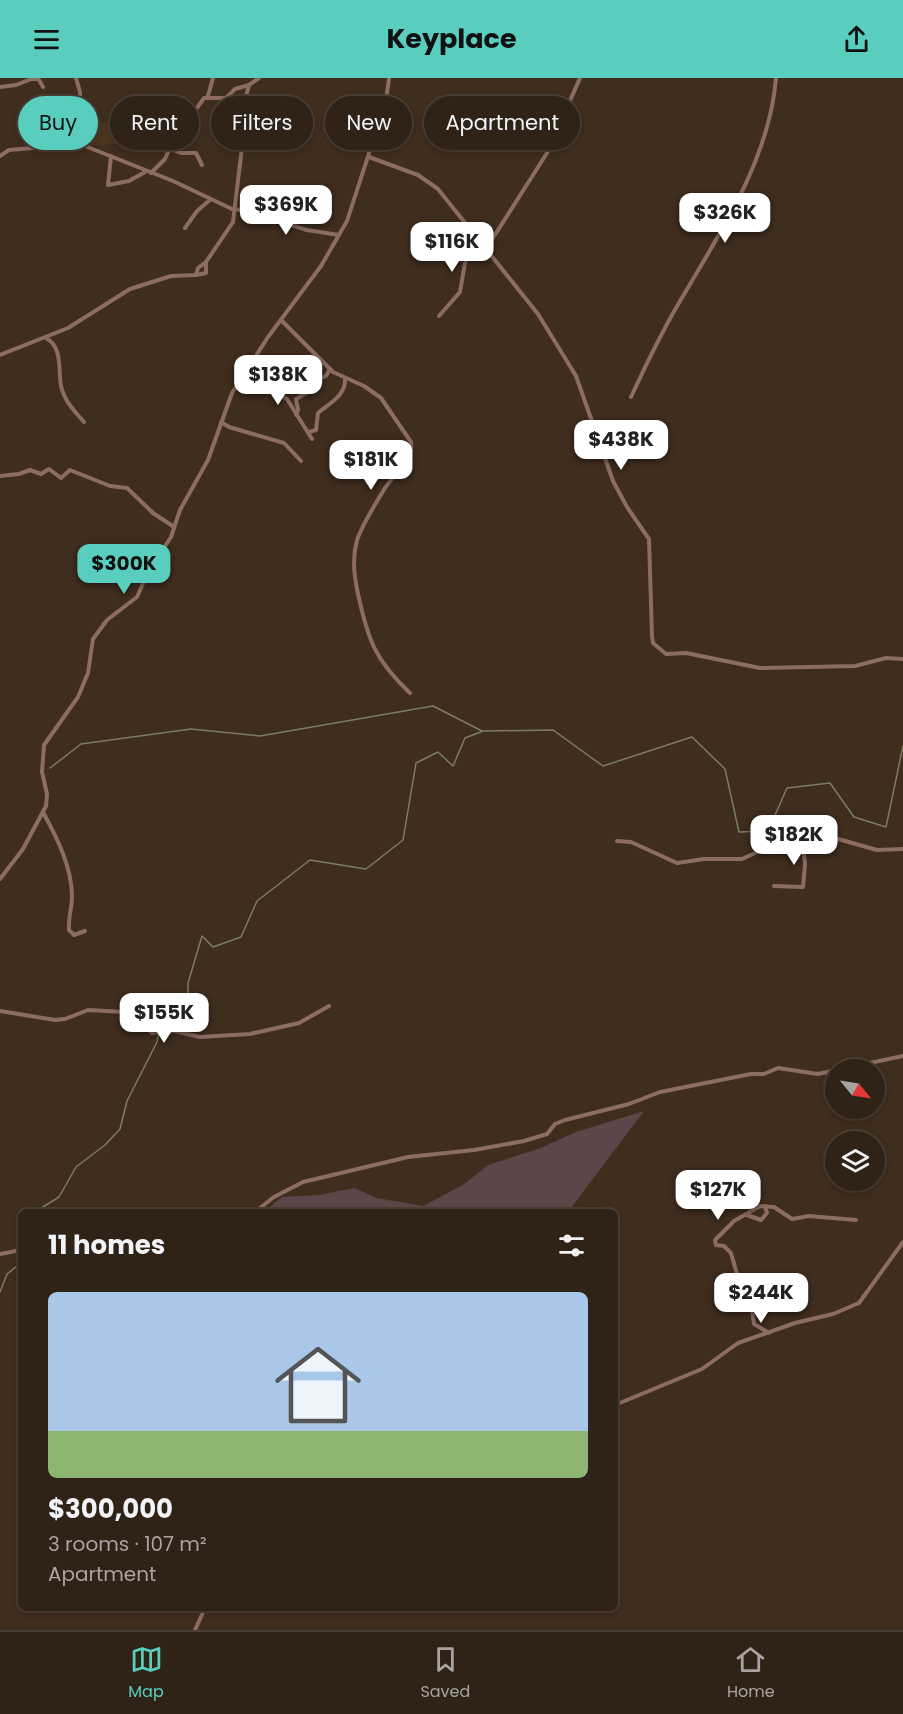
<!DOCTYPE html>
<html lang="en">
<head>
<meta charset="utf-8">
<style>
  body { margin:0; font-family:Poppins,sans-serif; background:#3b2f23; color:#f1f3f6; height:100vh; display:flex; flex-direction:column; font-size:22px; white-space:nowrap }
  * { box-sizing:border-box; margin:0 }
  p { font-size:20px; color:#a7a4a1 }
  .icon { flex:none; width:33px; height:33px; fill:none; stroke:currentColor; stroke-width:2; stroke-linecap:round; stroke-linejoin:round }
  .map { position:relative; flex:1; overflow:hidden }
  .side { position:absolute; left:18px; top:1131px; width:600px; height:402px; display:flex; flex-direction:column; background:#2f2216; border-radius:9px; box-shadow:0 3px 9px #0003,0 0 0 2px #4a3f35 }
  .side>* { flex:none }
  .guide { position:absolute; left:18px; top:18px; width:600px; height:54px; display:flex; gap:12px }
  .needle { width:39px; rotate:120deg }
  .fabs { position:absolute; left:825px; top:981px; display:grid; gap:12px }
  .fabs a { display:grid; place-items:center; width:60px; height:60px; border-radius:50%; background:#2f2216; box-shadow:0 3px 9px #0003,0 0 0 2px #4a3f35; font-size:30px }
  .price { position:absolute; translate:-50% -51px; padding:0 14px; border-radius:12px; background:#fff; color:#222; font-size:20px; line-height:39px; filter:drop-shadow(0 2px 3px #0008) }
  .price::after { content:''; position:absolute; left:50%; top:36px; width:18px; height:14px; margin-left:-9px; background:inherit; clip-path:polygon(0 0,100% 0,50% 100%) }
  .price.active { background:#59cebf; color:#111 }
  ul { padding:0; list-style:none }
  li { display:grid; align-content:center; gap:12px; height:318px; padding:0 30px }
  li span { display:grid; place-items:center; height:186px; border-radius:9px; color:#555 }
  li>.icon { margin-inline-start:auto }
  span .icon { width:108px; height:108px; fill:#fffc; stroke-width:1 }
  li b { font-size:26px }
  h2 { display:flex; justify-content:space-between; align-items:center; height:72px; padding:0 30px; font-size:26px }
  .pill { padding:0 21px; border-radius:27px; background:#2f2216; box-shadow:0 3px 9px #0003,0 0 0 2px #4a3f35; font-size:21px; line-height:54px }
  .pill.active { background:#59cebf; color:#111 }
  header { display:flex; justify-content:space-between; align-items:center; height:78px; padding:0 30px; background:#59cebf; color:#111; font-size:27px; font-weight:700 }
  .tabs { display:flex; justify-content:space-around; align-items:center; height:84px; border-top:2px solid #4a3f35; background:#2f2216; font-size:16px; color:#a7a4a1 }
  .tabs a { display:grid; justify-items:center; gap:3px }
  .tabs .active { color:#59cebf }
  .map>svg:first-child { display:block }
  .built { fill:#4c3520 }
  .green { fill:#5b4749 }
  .lines { fill:none; stroke-linecap:round; stroke-linejoin:round }
  .stream { stroke:#7b7d60; stroke-width:1.5 }
  .minor { stroke:#8d6c62; stroke-width:4 }
</style>
</head>
<body>
<header><svg class="icon" aria-label="menu" viewBox="0 0 24 24"><path d="M4 6h16M4 12h16M4 18h16"/></svg>Keyplace<svg class="icon" aria-label="share" viewBox="0 0 24 24"><path d="M12 15V3M7 8l5-5 5 5M5 13v7h14v-7"/></svg></header>
<div class="map">
<svg width="903" height="1552" viewBox="0 0 903 1552">
  <rect width="100%" height="100%" fill="#3f2d1e"/>
  <path class="built" d="M123,43L129,65L82,68L85,46Z"/>
  <path class="green" d="M644,1033L568,1134H264L282,1119L319,1117L354,1110L377,1120L423,1128L463,1107L488,1087L541,1070L576,1054Z"/>
  <g class="lines">
    <g class="stream">
      <path d="M50,690L81,666L191,651L260,658L433,628L482,653"/>
      <path d="M35,1134L59,1119L76,1089L105,1067L120,1051L127,1023L157,964L162,938L188,922V905L202,858L213,869L241,859L257,823L310,782L366,791L403,762L416,685L438,674L453,688L465,660L483,653L553,652L603,688L692,659L725,691L739,754L768,753L787,710L830,705L854,739L886,749L903,668"/>
      <path d="M0,1214L7,1196L21,1185"/>
    </g>
    <g class="minor">
      <path d="M76,0L80,14V66"/>
      <path d="M0,9L16,7L34,0L39,2L43,9"/>
      <path d="M208,18L213,0"/>
      <path d="M171,71L181,75H196L202,87"/>
      <path d="M0,78L9,72L80,66L173,103L232,131L243,132L307,152L339,157"/>
      <path d="M111,78L108,107L129,103L145,94"/>
      <path d="M369,79L418,97L438,111L538,236L576,298L613,403L627,429L649,461L652,558L653,565L666,576L686,575L760,590L855,588L886,580L903,581"/>
      <path d="M151,95L165,81L172,65L204,20H226L235,11L249,7L259,0"/>
      <path d="M185,150L197,133L211,121"/>
      <path d="M486,171L547,75L580,0"/>
      <path d="M196,197L206,195V184"/>
      <path d="M439,238L460,214L465,185L475,158"/>
      <path d="M281,242L333,294L364,308L381,320L411,364C414,384 395,394 385,410C376,425 363,445 357,462C352,481 354,497 358,516C368,562 375,582 410,615"/>
      <path d="M46,260C63,269 58,292 61,308C64,322 74,333 84,344"/>
      <path d="M0,277L68,250L130,211L171,198L196,197L198,190L206,184L233,144L243,61L241,37L249,7"/>
      <path d="M246,294L287,321L312,361"/>
      <path d="M631,319C644,291 657,264 672,237C714,163 769,87 776,0"/>
      <path d="M296,337L298,332L296,321L308,314L313,303L326,298L330,291"/>
      <path d="M221,344L229,349L284,365L301,383"/>
      <path d="M309,354L316,352L318,335C328,326 346,318 345,301"/>
      <path d="M0,398L19,396L30,392L41,396L49,391L61,400L70,392L110,408L127,410L153,435L174,449"/>
      <path d="M43,734C57,760 72,789 72,819C72,830 68,840 69,852L74,857L85,853"/>
      <path d="M617,763L631,764L677,785L704,781H742L792,758L831,759L877,772L903,771"/>
      <path d="M0,801L23,771L46,728L47,716L42,694L44,667L78,619L88,595L93,561L107,542L137,519L148,494L171,459L180,432L208,382L232,315L268,259L321,188L347,143L386,23L389,0"/>
      <path d="M774,808L803,809L805,786L802,758"/>
      <path d="M0,933L55,942L65,941L88,932L124,934L135,938L152,955L174,953L200,959L250,956L299,945L329,928"/>
      <path d="M255,1134L274,1119L303,1104L408,1079L474,1072L524,1063L547,1056L555,1046L565,1042L629,1026L660,1014L751,996H764L778,990L818,996L903,978"/>
      <path d="M747,1137L761,1142L767,1135L765,1128"/>
      <path d="M0,1176L21,1172"/>
      <path d="M769,1255L754,1246L751,1226L739,1203L731,1175L724,1168L716,1167L715,1162L734,1143L760,1128L774,1129L792,1141L809,1138L856,1142"/>
      <path d="M615,1327L702,1291L738,1265L795,1245L833,1236L859,1225L903,1164"/>
      <path d="M195,1552L205,1530"/>
    </g>
  </g>
</svg>
<div class="fabs">
<a><svg class="needle" viewBox="-14 -14 28 28"><path d="M0-13l5 13h-10z" fill="#e53935"/><path d="M0 13l5-13h-10z" fill="#a7a4a1"/></svg></a>
<a><svg class="icon" aria-label="layers" viewBox="0 0 24 24"><path d="M12 4l9 5-9 5-9-5zM3 14l9 5 9-5"/></svg></a>
</div>
<b class="price" style="left:286px;top:158px">$369K</b>
<b class="price" style="left:725px;top:166px">$326K</b>
<b class="price" style="left:452px;top:195px">$116K</b>
<b class="price" style="left:278px;top:328px">$138K</b>
<b class="price" style="left:621px;top:393px">$438K</b>
<b class="price" style="left:371px;top:413px">$181K</b>
<b class="price active" style="left:124px;top:517px">$300K</b>
<b class="price" style="left:794px;top:788px">$182K</b>
<b class="price" style="left:164px;top:966px">$155K</b>
<b class="price" style="left:718px;top:1143px">$127K</b>
<b class="price" style="left:761px;top:1246px">$244K</b>
<div class="guide">
<a class="pill active">Buy</a>
<a class="pill">Rent</a>
<a class="pill">Filters</a>
<a class="pill">New</a>
<a class="pill">Apartment</a>
</div>
<section class="side">
<h2>11 homes<svg class="icon" aria-label="filters" viewBox="0 0 24 24"><path d="M4 7h16M4 17h16"/><circle cx="9" cy="7" r="2"/><circle cx="15" cy="17" r="2"/></svg></h2>
<ul>
<li><span style="background:linear-gradient(#a9c7e8 75%,#8fb573 0)"><svg class="icon" aria-label="home" viewBox="0 0 24 24"><path d="M3 11l9-7 9 7M6 9v11h12V9"/></svg></span><div><b>$300,000</b><p>3 rooms · 107 m²</p><p>Apartment</p></div></li>
</ul>
</section>
</div>
<nav class="tabs">
<a class="active"><svg class="icon" aria-label="map" viewBox="0 0 24 24"><path d="M3 6l6-2 6 2 6-2v14l-6 2-6-2-6 2zM9 4v14M15 6v14"/></svg>Map</a>
<a><svg class="icon" aria-label="saved" viewBox="0 0 24 24"><path d="M7 4h10v16l-5-4-5 4z"/></svg>Saved</a>
<a><svg class="icon" aria-label="home" viewBox="0 0 24 24"><path d="M3 11l9-7 9 7M6 9v11h12V9"/></svg>Home</a>
</nav>
</body>
</html>
